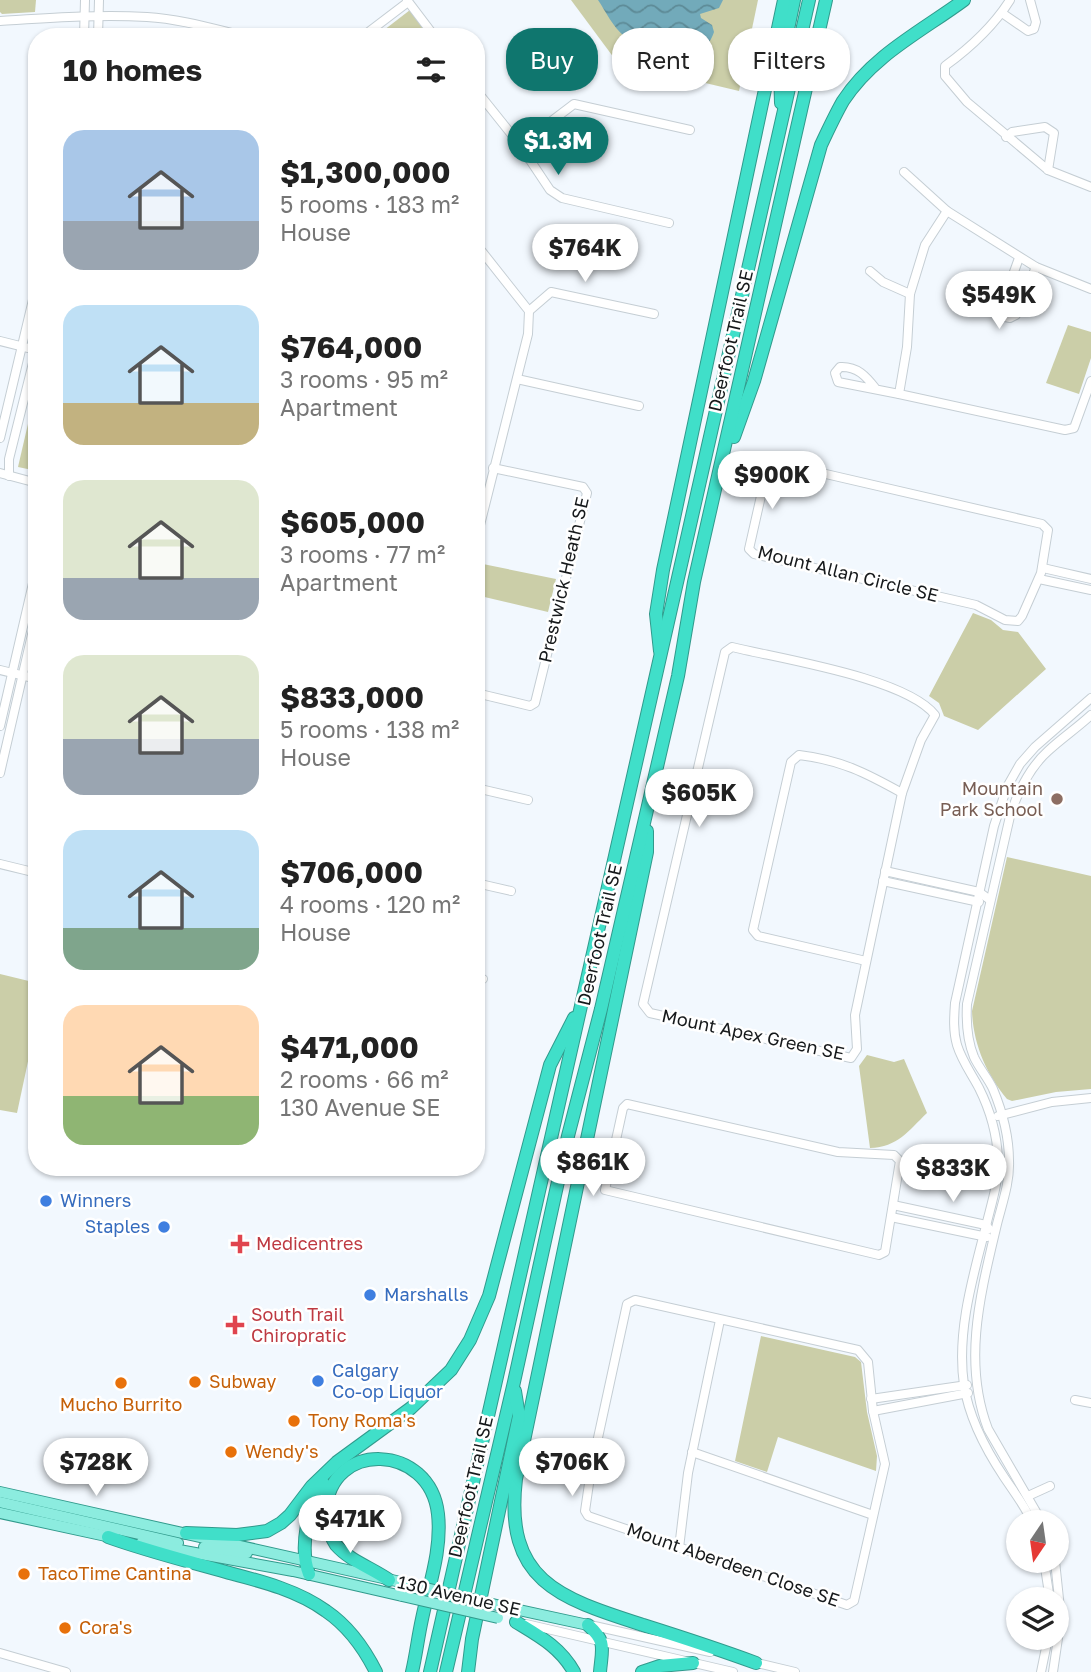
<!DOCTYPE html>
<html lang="en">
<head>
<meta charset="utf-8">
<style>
  body { margin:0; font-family:"Golos Text",sans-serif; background:#f6f6f6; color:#222; height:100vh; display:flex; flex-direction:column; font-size:26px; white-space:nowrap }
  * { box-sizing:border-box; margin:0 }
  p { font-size:23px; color:#767676 }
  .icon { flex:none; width:38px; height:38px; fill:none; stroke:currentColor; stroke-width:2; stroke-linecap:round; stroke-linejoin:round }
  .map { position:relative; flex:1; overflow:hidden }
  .side { position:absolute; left:28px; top:28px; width:457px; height:1148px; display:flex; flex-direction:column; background:#fff; border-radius:28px; box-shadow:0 2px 5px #0004 }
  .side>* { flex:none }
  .guide { position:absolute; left:506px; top:28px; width:480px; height:63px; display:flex; gap:14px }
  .needle { width:46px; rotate:193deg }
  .buttons { position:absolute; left:1006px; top:1510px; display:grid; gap:14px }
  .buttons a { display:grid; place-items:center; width:63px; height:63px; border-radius:50%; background:#fff; box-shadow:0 2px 5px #0004; font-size:35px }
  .price { position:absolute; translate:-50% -60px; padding:0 16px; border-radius:24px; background:#fff; color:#222; font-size:23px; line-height:46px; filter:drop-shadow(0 2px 4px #0008) }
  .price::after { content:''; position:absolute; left:50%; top:42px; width:21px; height:16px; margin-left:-10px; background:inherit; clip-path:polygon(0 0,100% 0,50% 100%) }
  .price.active { background:#0f766e; color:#fff }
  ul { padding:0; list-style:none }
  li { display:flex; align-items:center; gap:21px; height:175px; padding:0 35px }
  li span { display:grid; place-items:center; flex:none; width:196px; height:140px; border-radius:21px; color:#555 }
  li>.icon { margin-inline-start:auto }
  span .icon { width:84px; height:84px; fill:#fffc; stroke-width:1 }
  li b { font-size:30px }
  h2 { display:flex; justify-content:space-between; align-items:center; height:84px; padding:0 35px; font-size:30px }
  .pill { padding:0 24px; border-radius:28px; background:#fff; box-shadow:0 2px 5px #0004; font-size:24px; line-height:63px }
  .pill.active { background:#0f766e; color:#fff }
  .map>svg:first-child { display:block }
  .park { fill:#cbcea8 }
  .water { fill:url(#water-waves) }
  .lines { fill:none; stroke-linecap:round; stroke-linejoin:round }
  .minor-casing { stroke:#c5ced4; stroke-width:10 }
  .major-casing { stroke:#319a8c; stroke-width:12 }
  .highway-casing { stroke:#319a8c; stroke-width:14 }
  .minor { stroke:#fff; stroke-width:8 }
  .major { stroke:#8cecdf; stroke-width:10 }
  .highway { stroke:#40dfc9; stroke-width:12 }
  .major-bridge-casing { stroke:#319a8c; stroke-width:12; stroke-linecap:butt }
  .major-bridge { stroke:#8cecdf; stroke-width:10 }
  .education-dot { fill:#8d6e63; stroke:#fff; stroke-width:2.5 }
  .shop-dot { fill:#3f7fe0; stroke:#fff; stroke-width:2.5 }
  .health-dot { fill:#e0444e; stroke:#fff; stroke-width:2.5 }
  .food-dot { fill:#e8710a; stroke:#fff; stroke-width:2.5 }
  .labels { text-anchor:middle; stroke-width:5; stroke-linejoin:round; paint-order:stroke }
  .street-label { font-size:18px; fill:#16191b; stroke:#fff }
  .education-label { font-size:18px; fill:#785e54; stroke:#fff; text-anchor:end }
  .shop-label { font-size:18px; fill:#366cbe; stroke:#fff; text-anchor:start }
  .health-label { font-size:18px; fill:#be3a42; stroke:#fff; text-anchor:start }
  .food-label { font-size:18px; fill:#c56008; stroke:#fff; text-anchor:start }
</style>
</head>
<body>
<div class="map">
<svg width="1091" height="1672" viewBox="0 0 1091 1672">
  <defs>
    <pattern id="water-waves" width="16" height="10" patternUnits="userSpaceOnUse" patternTransform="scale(1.75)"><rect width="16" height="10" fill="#72aaba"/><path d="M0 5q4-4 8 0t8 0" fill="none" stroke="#5d8a96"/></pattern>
  </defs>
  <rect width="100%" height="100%" fill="#f2f8fe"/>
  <g class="park">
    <path d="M0,0H36L35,12L2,14L0,12Z"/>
    <path d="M571,0H758L739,91L617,62Z"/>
    <path d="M410,10L430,37H375Z"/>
    <path d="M1068,325L1091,332V358L1079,394L1046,383Z"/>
    <path d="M37,385V471L18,467Z"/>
    <path d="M478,563L556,579L548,612L476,595Z"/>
    <path d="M973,613L991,620L1003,630L1018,632L1046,669L978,730L944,716L939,703L929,696Z"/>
    <path d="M1007,857L1091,876V1089L1056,1092L1012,1101L1007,1099C986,1074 973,1043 972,1011Z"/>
    <path d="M0,974L37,983V1019L17,1113L0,1110Z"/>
    <path d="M867,1055L894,1062L904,1059L927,1113C908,1131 898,1147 870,1148L859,1066Z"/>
    <path d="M761,1336L855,1357L861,1362L867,1412L877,1456L876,1471L778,1437L767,1472L735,1461Z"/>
  </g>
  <path class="water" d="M598,0H723L719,8L700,14L701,18L712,25L714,32C704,63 674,55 649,47C640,45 631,42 624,36C613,27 606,12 598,0Z"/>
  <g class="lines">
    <defs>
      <g id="minor">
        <path d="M407,0L435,37"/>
        <path d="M1010,0C993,27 971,47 945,66V76L967,102L1048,170L1091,187"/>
        <path d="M1002,13L1028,31L1034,29L1036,22L1030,0"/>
        <path d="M0,21C48,18 98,14 147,17C181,19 214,29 248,37"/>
        <path d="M84,37L85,0"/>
        <path d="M98,37L99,0"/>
        <path d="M362,37L408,2"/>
        <path d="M476,90L520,145L550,190L562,198L669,223"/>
        <path d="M1006,137L1012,132L1045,127L1054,133L1048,170"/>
        <path d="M520,145L574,104L690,130"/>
        <path d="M904,172L947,211"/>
        <path d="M476,244L529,311L528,334L476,541"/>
        <path d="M1019,258L1002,305L1001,313L1005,317L1010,318L1016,315L1036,267"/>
        <path d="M870,271L883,282L910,294"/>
        <path d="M1091,289L1036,267L947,211L925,245L910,294L907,347L899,394L1065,430L1074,428L1091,381"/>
        <path d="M529,311L551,292L654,314"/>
        <path d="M0,341L36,350"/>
        <path d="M517,379L639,406"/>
        <path d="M876,389C866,376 857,366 840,367L835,373L838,382L899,394"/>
        <path d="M0,438L37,283"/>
        <path d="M774,462L1042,524L1048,530L1041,573L1022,616L1018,621L1005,620L976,605L754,554L749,549L768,465Z"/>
        <path d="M0,473L37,483"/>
        <path d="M9,476V459L37,347"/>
        <path d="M1043,568L1091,579"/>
        <path d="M1039,579L1091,590"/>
        <path d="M732,647C781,659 906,678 935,715L921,740L902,793L855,1015L857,1049L851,1058L650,1013L643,1004L725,652Z"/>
        <path d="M0,670L37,679"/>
        <path d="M476,693L530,706L535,703L587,493L583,487L493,468"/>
        <path d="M0,726L37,566"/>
        <path d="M0,773L37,613"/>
        <path d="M476,788L528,800"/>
        <path d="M0,864L37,873"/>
        <path d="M885,871L979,892L990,900"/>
        <path d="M883,881L979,902"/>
        <path d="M476,883L511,891"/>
        <path d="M866,961L758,936L753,930L791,762L799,755C841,760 866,773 902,793"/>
        <path d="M476,977L483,979"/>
        <path d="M627,1104L838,1152L894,1155L900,1161L885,1252L879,1255L605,1190L623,1108Z"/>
        <path d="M998,1116L1052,1102L1091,1098"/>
        <path d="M893,1205L986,1225L989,1229"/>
        <path d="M891,1217L987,1237"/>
        <path d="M635,1300L858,1350L868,1362L873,1411L885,1464L854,1601L847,1605L588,1516L585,1511L591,1470L627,1304Z"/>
        <path d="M871,1399L967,1385"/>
        <path d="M1075,1400L1091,1403"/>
        <path d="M873,1411L968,1393"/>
        <path d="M692,1452L873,1515"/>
        <path d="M1028,1496L1050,1486"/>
        <path d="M1032,1522C1025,1506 1014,1492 1004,1477C986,1450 969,1418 964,1385C956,1331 974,1273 987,1222C992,1202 999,1180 998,1159C997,1134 990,1110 979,1088C971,1073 962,1061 957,1045C953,1031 954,1017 955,1003L994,826L1007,787L1020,764L1035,747L1091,698"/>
        <path d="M1042,1522L988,1429C962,1361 981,1292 997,1224C1002,1204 1010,1182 1009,1161C1009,1136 1003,1113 993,1089C988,1078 979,1068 974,1057C967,1040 966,1022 967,1004L1011,812C1019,790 1030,767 1048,751C1062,738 1077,728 1091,715"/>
        <path d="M679,1548L688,1473L720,1320"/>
        <path d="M1044,1561L1050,1600"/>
        <path d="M526,1624L733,1672"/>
        <path d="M590,1625L710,1652"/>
        <path d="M0,1653L66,1672"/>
        <path d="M753,1662L795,1672"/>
        <path d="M1041,1672L1048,1638"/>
        <path d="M1053,1672L1061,1618L1055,1561"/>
      </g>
      <g id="major">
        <path d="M0,1492L405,1583"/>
        <path d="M0,1502L178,1543"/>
        <path d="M0,1513L115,1538"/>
        <path d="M141,1543L293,1571L402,1596"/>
        <path d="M204,1547L247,1553"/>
        <path d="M501,1606L588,1625"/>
      </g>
      <g id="highway">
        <path d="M781,103L780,68L794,0"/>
        <path d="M734,437L754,381L821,145C828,130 835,115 843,101C873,55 922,31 964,0"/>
        <path d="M660,651L656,614L663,570L784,0"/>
        <path d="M647,831V852L516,1479C504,1581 559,1598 643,1625C681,1637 718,1649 756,1663"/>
        <path d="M186,1533L237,1535L267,1531L281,1523L290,1515L312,1486L337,1462L411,1408L451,1370L470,1340L489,1296L550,1065L574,1018"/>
        <path d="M108,1537C147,1551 187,1561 226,1572C260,1581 297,1590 326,1611C348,1626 364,1648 376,1672"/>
        <path d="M309,1574C299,1547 308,1507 323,1483"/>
        <path d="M389,1580C372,1568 350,1561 336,1545C329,1534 326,1522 326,1510C330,1440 430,1443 438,1514C442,1550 429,1585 422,1619C418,1637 416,1655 412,1672"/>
        <path d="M516,1622C539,1636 560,1647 574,1672"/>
        <path d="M588,1625C607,1642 602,1648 600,1672"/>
        <path d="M430,1672L809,0"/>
        <path d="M446,1672L514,1382L568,1136L601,1009L678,676L694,582L826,0"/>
        <path d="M468,1672L472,1639L519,1416L515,1391"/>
        <path d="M642,1672L660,1666L693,1663"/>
      </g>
    </defs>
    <use href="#minor" class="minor-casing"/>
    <use href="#major" class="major-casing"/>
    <use href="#highway" class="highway-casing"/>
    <use href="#minor" class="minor"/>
    <use href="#major" class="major"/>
    <use href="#highway" class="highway"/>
    <defs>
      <g id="major-bridge">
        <path d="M405,1583L501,1606"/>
        <path d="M402,1596L498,1618"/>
      </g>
    </defs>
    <use href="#major-bridge" class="major-bridge-casing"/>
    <use href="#major-bridge" class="major-bridge"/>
  </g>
  <circle class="education-dot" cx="1057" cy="799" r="7"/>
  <g class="shop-dot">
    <circle cx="46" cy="1201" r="7"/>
    <circle cx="164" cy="1227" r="7"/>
    <circle cx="370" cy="1295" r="7"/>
    <circle cx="318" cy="1381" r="7"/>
  </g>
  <g class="health-dot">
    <path d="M236.5 1233.5h7v7h7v7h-7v7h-7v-7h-7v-7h7z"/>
    <path d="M231.5 1314.5h7v7h7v7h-7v7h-7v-7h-7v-7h7z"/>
  </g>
  <g class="food-dot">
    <circle cx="195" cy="1382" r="7"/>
    <circle cx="121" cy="1383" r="7"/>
    <circle cx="294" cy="1421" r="7"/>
    <circle cx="231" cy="1452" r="7"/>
    <circle cx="24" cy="1574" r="7"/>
    <circle cx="65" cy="1628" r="7"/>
  </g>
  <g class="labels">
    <g class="street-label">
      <text transform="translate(731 341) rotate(-77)" y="6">Deerfoot Trail SE</text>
      <text transform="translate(848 574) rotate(14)" y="6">Mount Allan Circle SE</text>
      <text transform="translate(564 580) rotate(-77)" y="6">Prestwick Heath SE</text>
      <text transform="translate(600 935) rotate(-77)" y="6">Deerfoot Trail SE</text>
      <text transform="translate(753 1035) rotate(12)" y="6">Mount Apex Green SE</text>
      <text transform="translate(471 1487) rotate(-77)" y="6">Deerfoot Trail SE</text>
      <text transform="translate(733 1565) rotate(19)" y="6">Mount Aberdeen Close SE</text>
      <text transform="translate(459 1596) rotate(13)" y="6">130 Avenue SE</text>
    </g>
    <g class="education-label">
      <text x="1043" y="795">Mountain<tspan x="1043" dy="21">Park School</tspan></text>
    </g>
    <g class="shop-label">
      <text x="60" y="1207">Winners</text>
      <text x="150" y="1233" text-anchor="end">Staples</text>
      <text x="384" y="1301">Marshalls</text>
      <text x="332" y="1377">Calgary<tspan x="332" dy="21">Co-op Liquor</tspan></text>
    </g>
    <g class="health-label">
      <text x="256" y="1250">Medicentres</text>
      <text x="251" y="1321">South Trail<tspan x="251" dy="21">Chiropratic</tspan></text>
    </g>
    <g class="food-label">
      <text x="209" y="1388">Subway</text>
      <text x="121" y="1411" text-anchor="middle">Mucho Burrito</text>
      <text x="308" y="1427">Tony Roma's</text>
      <text x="245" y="1458">Wendy's</text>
      <text x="38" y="1580">TacoTime Cantina</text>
      <text x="79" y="1634">Cora's</text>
    </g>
  </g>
</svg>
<div class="buttons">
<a><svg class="needle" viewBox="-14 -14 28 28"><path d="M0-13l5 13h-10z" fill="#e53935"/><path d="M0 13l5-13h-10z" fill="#767676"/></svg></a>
<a><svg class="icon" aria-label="layers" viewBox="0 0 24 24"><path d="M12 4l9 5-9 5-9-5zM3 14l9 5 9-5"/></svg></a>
</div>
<b class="price active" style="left:558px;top:177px">$1.3M</b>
<b class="price" style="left:585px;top:284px">$764K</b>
<b class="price" style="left:999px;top:331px">$549K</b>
<b class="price" style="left:772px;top:511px">$900K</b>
<b class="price" style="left:699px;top:829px">$605K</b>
<b class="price" style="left:593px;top:1198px">$861K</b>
<b class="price" style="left:953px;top:1204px">$833K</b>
<b class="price" style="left:96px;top:1498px">$728K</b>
<b class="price" style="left:572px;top:1498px">$706K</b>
<b class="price" style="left:350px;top:1555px">$471K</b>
<div class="guide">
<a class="pill active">Buy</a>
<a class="pill">Rent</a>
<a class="pill">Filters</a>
</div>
<section class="side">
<h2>10 homes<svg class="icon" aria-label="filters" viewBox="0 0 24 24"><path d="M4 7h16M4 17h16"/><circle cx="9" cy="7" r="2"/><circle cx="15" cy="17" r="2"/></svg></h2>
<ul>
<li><span style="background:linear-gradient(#a9c7e8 65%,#9aa5b1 0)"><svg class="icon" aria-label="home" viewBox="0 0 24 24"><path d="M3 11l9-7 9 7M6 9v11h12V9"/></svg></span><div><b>$1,300,000</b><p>5 rooms · 183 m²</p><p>House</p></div></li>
<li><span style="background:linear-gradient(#bfe0f5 70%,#c2b280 0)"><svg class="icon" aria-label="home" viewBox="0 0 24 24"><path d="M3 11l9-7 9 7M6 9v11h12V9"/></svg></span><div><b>$764,000</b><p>3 rooms · 95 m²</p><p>Apartment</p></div></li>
<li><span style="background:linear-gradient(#dfe7d0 70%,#9aa5b1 0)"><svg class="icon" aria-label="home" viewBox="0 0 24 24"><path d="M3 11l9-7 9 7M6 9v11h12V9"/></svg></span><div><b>$605,000</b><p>3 rooms · 77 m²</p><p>Apartment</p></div></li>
<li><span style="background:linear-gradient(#dfe7d0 60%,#9aa5b1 0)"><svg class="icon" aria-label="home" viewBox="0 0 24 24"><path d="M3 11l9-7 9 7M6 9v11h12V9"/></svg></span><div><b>$833,000</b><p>5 rooms · 138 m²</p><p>House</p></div></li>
<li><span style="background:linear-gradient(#bfe0f5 70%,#7fa58c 0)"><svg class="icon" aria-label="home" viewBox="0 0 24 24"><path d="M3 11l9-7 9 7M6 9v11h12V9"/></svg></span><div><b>$706,000</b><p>4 rooms · 120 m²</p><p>House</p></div></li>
<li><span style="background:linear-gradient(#ffd9b3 65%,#8fb573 0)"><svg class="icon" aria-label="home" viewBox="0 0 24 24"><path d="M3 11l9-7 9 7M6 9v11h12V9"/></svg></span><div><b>$471,000</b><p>2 rooms · 66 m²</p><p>130 Avenue SE</p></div></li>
</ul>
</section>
</div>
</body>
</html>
